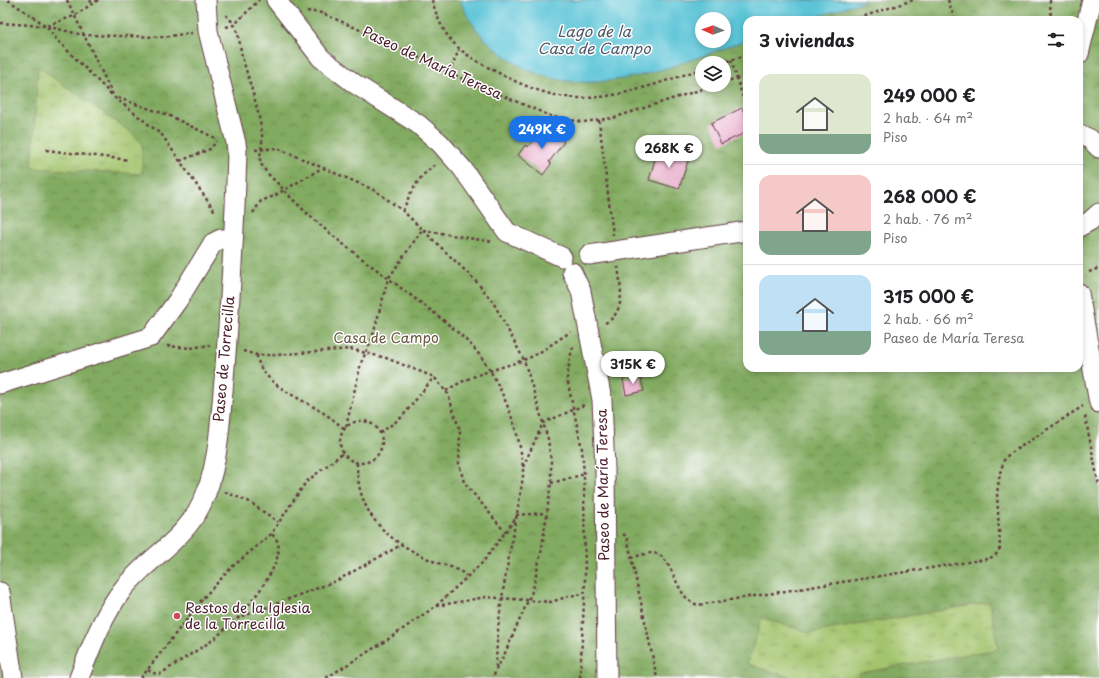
<!DOCTYPE html>
<html lang="es">
<head>
<meta charset="utf-8">
<style>
  body { margin:0; font-family:"Playpen Sans",sans-serif; background:#f2f2f2; color:#202124; height:100vh; display:flex; flex-direction:column; font-size:15px; white-space:nowrap }
  * { box-sizing:border-box; margin:0 }
  p { font-size:13px; color:#757577 }
  .icon { flex:none; width:22px; height:22px; fill:none; stroke:currentColor; stroke-width:2; stroke-linecap:round; stroke-linejoin:round }
  .map { position:relative; flex:1; overflow:hidden }
  .sheet { position:absolute; left:743px; top:16px; width:340px; height:356px; display:flex; flex-direction:column; background:#fff; border-radius:12px; box-shadow:0 2px 6px #0003 }
  .sheet>* { flex:none }
  .needle { width:26px; rotate:272deg }
  .fabs { position:absolute; left:695px; top:12px; display:grid; gap:8px }
  .fabs a { display:grid; place-items:center; width:36px; height:36px; border-radius:50%; background:#fff; box-shadow:0 2px 6px #0003; font-size:20px }
  .price { position:absolute; translate:-50% -34px; padding:0 9px; border-radius:14px; background:#fff; color:#222; font-size:13px; line-height:26px; filter:drop-shadow(0 1px 2px #0008) }
  .price::after { content:''; position:absolute; left:50%; top:24px; width:12px; height:9px; margin-left:-6px; background:inherit; clip-path:polygon(0 0,100% 0,50% 100%) }
  .price.selected { background:#1a73e8; color:#fff }
  ul { padding:0; list-style:none }
  li { display:flex; align-items:center; gap:12px; height:100px; padding:0 16px }
  li+li { border-top:1px solid #e0e0e0 }
  li span { display:grid; place-items:center; flex:none; width:112px; height:80px; border-radius:12px; color:#555 }
  li>.icon { margin-inline-start:auto }
  span .icon { width:48px; height:48px; fill:#fffc; stroke-width:1 }
  li b { font-size:17px }
  h2 { display:flex; justify-content:space-between; align-items:center; height:48px; padding:0 16px; font-size:17px }
  .map>svg:first-child { display:block }
  .forest { fill:url(#forest-crowns); stroke:#666446; fill-rule:evenodd }
  .park { fill:url(#park-tufts); stroke:#76724c }
  .water { fill:#5bc4d7; stroke:#527281; fill-rule:evenodd }
  .building { fill:#e8aac9 }
  .lines { fill:none; stroke-linecap:round; stroke-linejoin:round }
  .minor-casing { stroke:#633c43; stroke-width:21 }
  .path { stroke:#633c43; stroke-width:2.5; stroke-dasharray:3 3; stroke-linecap:butt }
  .minor { stroke:#fff; stroke-width:19 }
  .poi-dot { fill:#d1495b; stroke:#fff; stroke-width:1.5 }
  .labels { text-anchor:middle; stroke-width:3; stroke-linejoin:round; paint-order:stroke }
  .street-label { font-size:14px; fill:#4a1f2b; stroke:#fff }
  .park-label { font-size:14px; fill:#695942; stroke:#fff }
  .poi-label { font-size:14px; fill:#4a1f2b; stroke:#fff; text-anchor:start }
  .water-label { font-size:15px; font-style:italic; fill:#505967; stroke:#fff }
</style>
</head>
<body>
<div class="map">
<svg width="1099" height="678" viewBox="0 0 1099 678">
  <defs>
    <pattern id="forest-crowns" width="20" height="18" patternUnits="userSpaceOnUse"><rect width="20" height="18" fill="#82aa60"/><path d="M2 6a3 3 0 1 1 6 0M12 15a3 3 0 1 1 6 0" fill="none" stroke="#6c8a4f"/></pattern>
    <pattern id="park-tufts" width="24" height="20" patternUnits="userSpaceOnUse"><rect width="24" height="20" fill="#a3c46d"/><path d="M3 7l-1-3M5 7V3M7 7l1-3M15 17l-1-3M17 17v-4M19 17l1-3" fill="none" stroke="#879f5a"/></pattern>
  </defs>
  <rect width="100%" height="100%" fill="#fff"/>
  <filter id="ink" filterUnits="userSpaceOnUse"><feTurbulence type="fractalNoise" baseFrequency=".025" numOctaves="2"/><feDisplacementMap in="SourceGraphic" scale="8" xChannelSelector="R" yChannelSelector="G"/><feConvolveMatrix kernelMatrix="1 2 1 2 8 2 1 2 1" color-interpolation-filters="sRGB"/></filter>
  <filter id="wash" filterUnits="userSpaceOnUse"><feTurbulence type="fractalNoise" baseFrequency=".012" numOctaves="4" result="noise"/><feDisplacementMap in="SourceGraphic" scale="16" xChannelSelector="R" yChannelSelector="G"/><feGaussianBlur stdDeviation="0.9" result="paint"/><feColorMatrix in="noise" values="0 0 0 0 0 0 0 0 0 0 0 0 0 0 0 0 0 1.4 0 .05"/><feComposite in="paint" operator="in"/></filter>
  <g filter="url(#wash)">
    <rect width="100%" height="100%" fill="#f3e3c8"/>
    <path class="forest" d="M0,0H1099V678H0ZM702,19H724V41H702ZM747,20H1079V368H747ZM702,63H724V85H702Z"/>
    <g class="park">
      <path d="M38,67L132,133L142,143V174L32,168Z"/>
      <path d="M990,602L998,649L860,673L858,678H793L747,664L762,618L810,633Z"/>
    </g>
    <path class="water" d="M460,0H866L809,20H747V40C668,67 575,113 500,52C482,38 468,21 460,0ZM702,19H724V41H702Z"/>
    <g id="blocks">
      <g class="building">
        <path d="M742,108L747,119V132L721,144L711,123Z"/>
        <path d="M543,126L564,142L549,162L551,164L543,175L518,155L525,145L528,147Z"/>
        <path d="M658,149L689,158L679,189L649,180Z"/>
        <path d="M640,375L644,391L626,395L623,379Z"/>
      </g>
    </g>
  </g>
  <g filter="url(#ink)">
    <use href="#blocks" fill-opacity="0" stroke="#633c43" stroke-width="1"/>
    <g class="lines">
      <defs>
        <g id="minor">
          <path d="M276,0L321,58L355,84L418,124L440,143L462,168L507,232L562,257"/>
          <path d="M1079,54L1092,0"/>
          <path d="M1079,134L1090,139L1099,148"/>
          <path d="M1079,227L1090,221L1099,213"/>
          <path d="M589,255L747,231"/>
          <path d="M572,272L581,291L602,400L605,470L607,678"/>
          <path d="M1079,293L1099,403"/>
          <path d="M0,384L151,337L178,300L213,243L221,239H233"/>
          <path d="M0,592L13,678"/>
          <path d="M79,678C91,647 103,615 123,589C147,559 184,540 201,505C219,469 220,420 224,380C230,304 235,227 237,151L236,143L208,31L206,0"/>
        </g>
      </defs>
      <use href="#minor" class="minor-casing"/>
      <g class="path">
        <path d="M8,0L45,25"/>
        <path d="M67,0L114,97L162,135L216,213"/>
        <path d="M90,0L92,4"/>
        <path d="M98,0L74,16L46,26L83,35L162,37L192,33"/>
        <path d="M432,0C443,39 457,51 493,70C519,84 548,97 578,98C620,99 663,81 702,69"/>
        <path d="M948,0L955,20"/>
        <path d="M1050,0L1051,20"/>
        <path d="M307,11L322,13L396,46L449,73L553,117L583,122L613,118L715,85"/>
        <path d="M226,15C228,18 232,21 234,24C239,33 240,47 242,56C249,82 259,108 262,135C263,144 260,152 260,159C261,170 276,181 282,188C313,222 351,251 388,278C416,300 445,319 470,344C498,372 524,437 523,476C514,541 496,605 496,670"/>
        <path d="M853,20L913,0"/>
        <path d="M0,23L46,26L57,40L112,95"/>
        <path d="M226,27L234,25L259,0"/>
        <path d="M731,60L747,110"/>
        <path d="M721,63L747,55"/>
        <path d="M449,73L459,50"/>
        <path d="M724,82L747,75"/>
        <path d="M118,98L168,115L217,139"/>
        <path d="M599,120L613,235"/>
        <path d="M46,150L129,160"/>
        <path d="M255,150L277,148L358,183L376,191L403,211L475,280L493,302L524,360L548,439L551,461V483L542,548L533,589L505,653L496,670L493,678"/>
        <path d="M180,161L210,149L217,141"/>
        <path d="M403,211C410,192 418,177 435,165"/>
        <path d="M253,213L261,201L274,196L322,168"/>
        <path d="M423,230L492,242"/>
        <path d="M1089,272L1099,268"/>
        <path d="M605,323C626,313 621,287 618,267"/>
        <path d="M167,346L191,348L210,345"/>
        <path d="M573,347L570,358L567,379L582,449L584,474L585,583L580,678"/>
        <path d="M243,351L257,355H276L350,349L386,358L434,377L448,394L457,422L460,430L459,464L464,482L505,532"/>
        <path d="M257,355C260,384 301,398 322,412C330,417 337,423 345,429"/>
        <path d="M446,391C473,373 497,370 526,359C542,353 556,340 571,332"/>
        <path d="M1085,416L1099,486"/>
        <circle cx="361" cy="442" r="21"/>
        <path d="M346,427L361,363L372,339L388,279L422,230"/>
        <path d="M380,433L402,417L434,377"/>
        <path d="M357,463C357,515 387,541 433,561C444,566 458,567 466,576"/>
        <path d="M523,467L543,423L584,405"/>
        <path d="M551,483L585,474"/>
        <path d="M225,492L248,501L278,522"/>
        <path d="M516,515L546,513"/>
        <path d="M623,534L627,537L657,678"/>
        <path d="M631,558C638,556 646,553 653,553C675,555 673,598 698,605L987,559L995,556L1000,548L997,493L1000,473L1004,460L1008,455L1083,406"/>
        <path d="M436,606L486,597L551,602L569,596L584,594"/>
        <path d="M237,619C249,605 297,550 271,534"/>
        <path d="M148,670L152,673L160,674L213,640L236,619L336,581L401,545"/>
        <path d="M141,678L204,597L232,567L271,534L306,482L343,453"/>
        <path d="M326,678L387,640L436,606L483,562L515,519"/>
      </g>
      <use href="#minor" class="minor"/>
    </g>
  </g>
  <circle class="poi-dot" cx="177" cy="616" r="4"/>
  <g class="labels">
    <g class="street-label">
      <text transform="translate(432 63) rotate(25)" y="5">Paseo de María Teresa</text>
      <text transform="translate(224 359) rotate(-85)" y="5">Paseo de Torrecilla</text>
      <text transform="translate(603 485) rotate(-91)" y="5">Paseo de María Teresa</text>
    </g>
    <g class="park-label">
      <text x="386" y="343">Casa de Campo</text>
    </g>
    <g class="poi-label">
      <text x="185" y="613">Restos de la Iglesia<tspan x="185" dy="16">de la Torrecilla</tspan></text>
    </g>
    <g class="water-label">
      <text x="594" y="37">Lago de la<tspan x="594" dy="17">Casa de Campo</tspan></text>
    </g>
  </g>
</svg>
<div class="fabs">
<a><svg class="needle" viewBox="-14 -14 28 28"><path d="M0-13l5 13h-10z" fill="#e53935"/><path d="M0 13l5-13h-10z" fill="#757577"/></svg></a>
<a><svg class="icon" aria-label="layers" viewBox="0 0 24 24"><path d="M12 4l9 5-9 5-9-5zM3 14l9 5 9-5"/></svg></a>
</div>
<b class="price selected" style="left:542px;top:150px">249K €</b>
<b class="price" style="left:669px;top:169px">268K €</b>
<b class="price" style="left:633px;top:385px">315K €</b>
<section class="sheet">
<h2>3 viviendas<svg class="icon" aria-label="filters" viewBox="0 0 24 24"><path d="M4 7h16M4 17h16"/><circle cx="9" cy="7" r="2"/><circle cx="15" cy="17" r="2"/></svg></h2>
<ul>
<li><span style="background:linear-gradient(#dfe7d0 75%,#7fa58c 0)"><svg class="icon" aria-label="home" viewBox="0 0 24 24"><path d="M3 11l9-7 9 7M6 9v11h12V9"/></svg></span><div><b>249 000 €</b><p>2 hab. · 64 m²</p><p>Piso</p></div></li>
<li><span style="background:linear-gradient(#f6c9c9 70%,#7fa58c 0)"><svg class="icon" aria-label="home" viewBox="0 0 24 24"><path d="M3 11l9-7 9 7M6 9v11h12V9"/></svg></span><div><b>268 000 €</b><p>2 hab. · 76 m²</p><p>Piso</p></div></li>
<li><span style="background:linear-gradient(#bfe0f5 70%,#7fa58c 0)"><svg class="icon" aria-label="home" viewBox="0 0 24 24"><path d="M3 11l9-7 9 7M6 9v11h12V9"/></svg></span><div><b>315 000 €</b><p>2 hab. · 66 m²</p><p>Paseo de María Teresa</p></div></li>
</ul>
</section>
</div>
</body>
</html>
